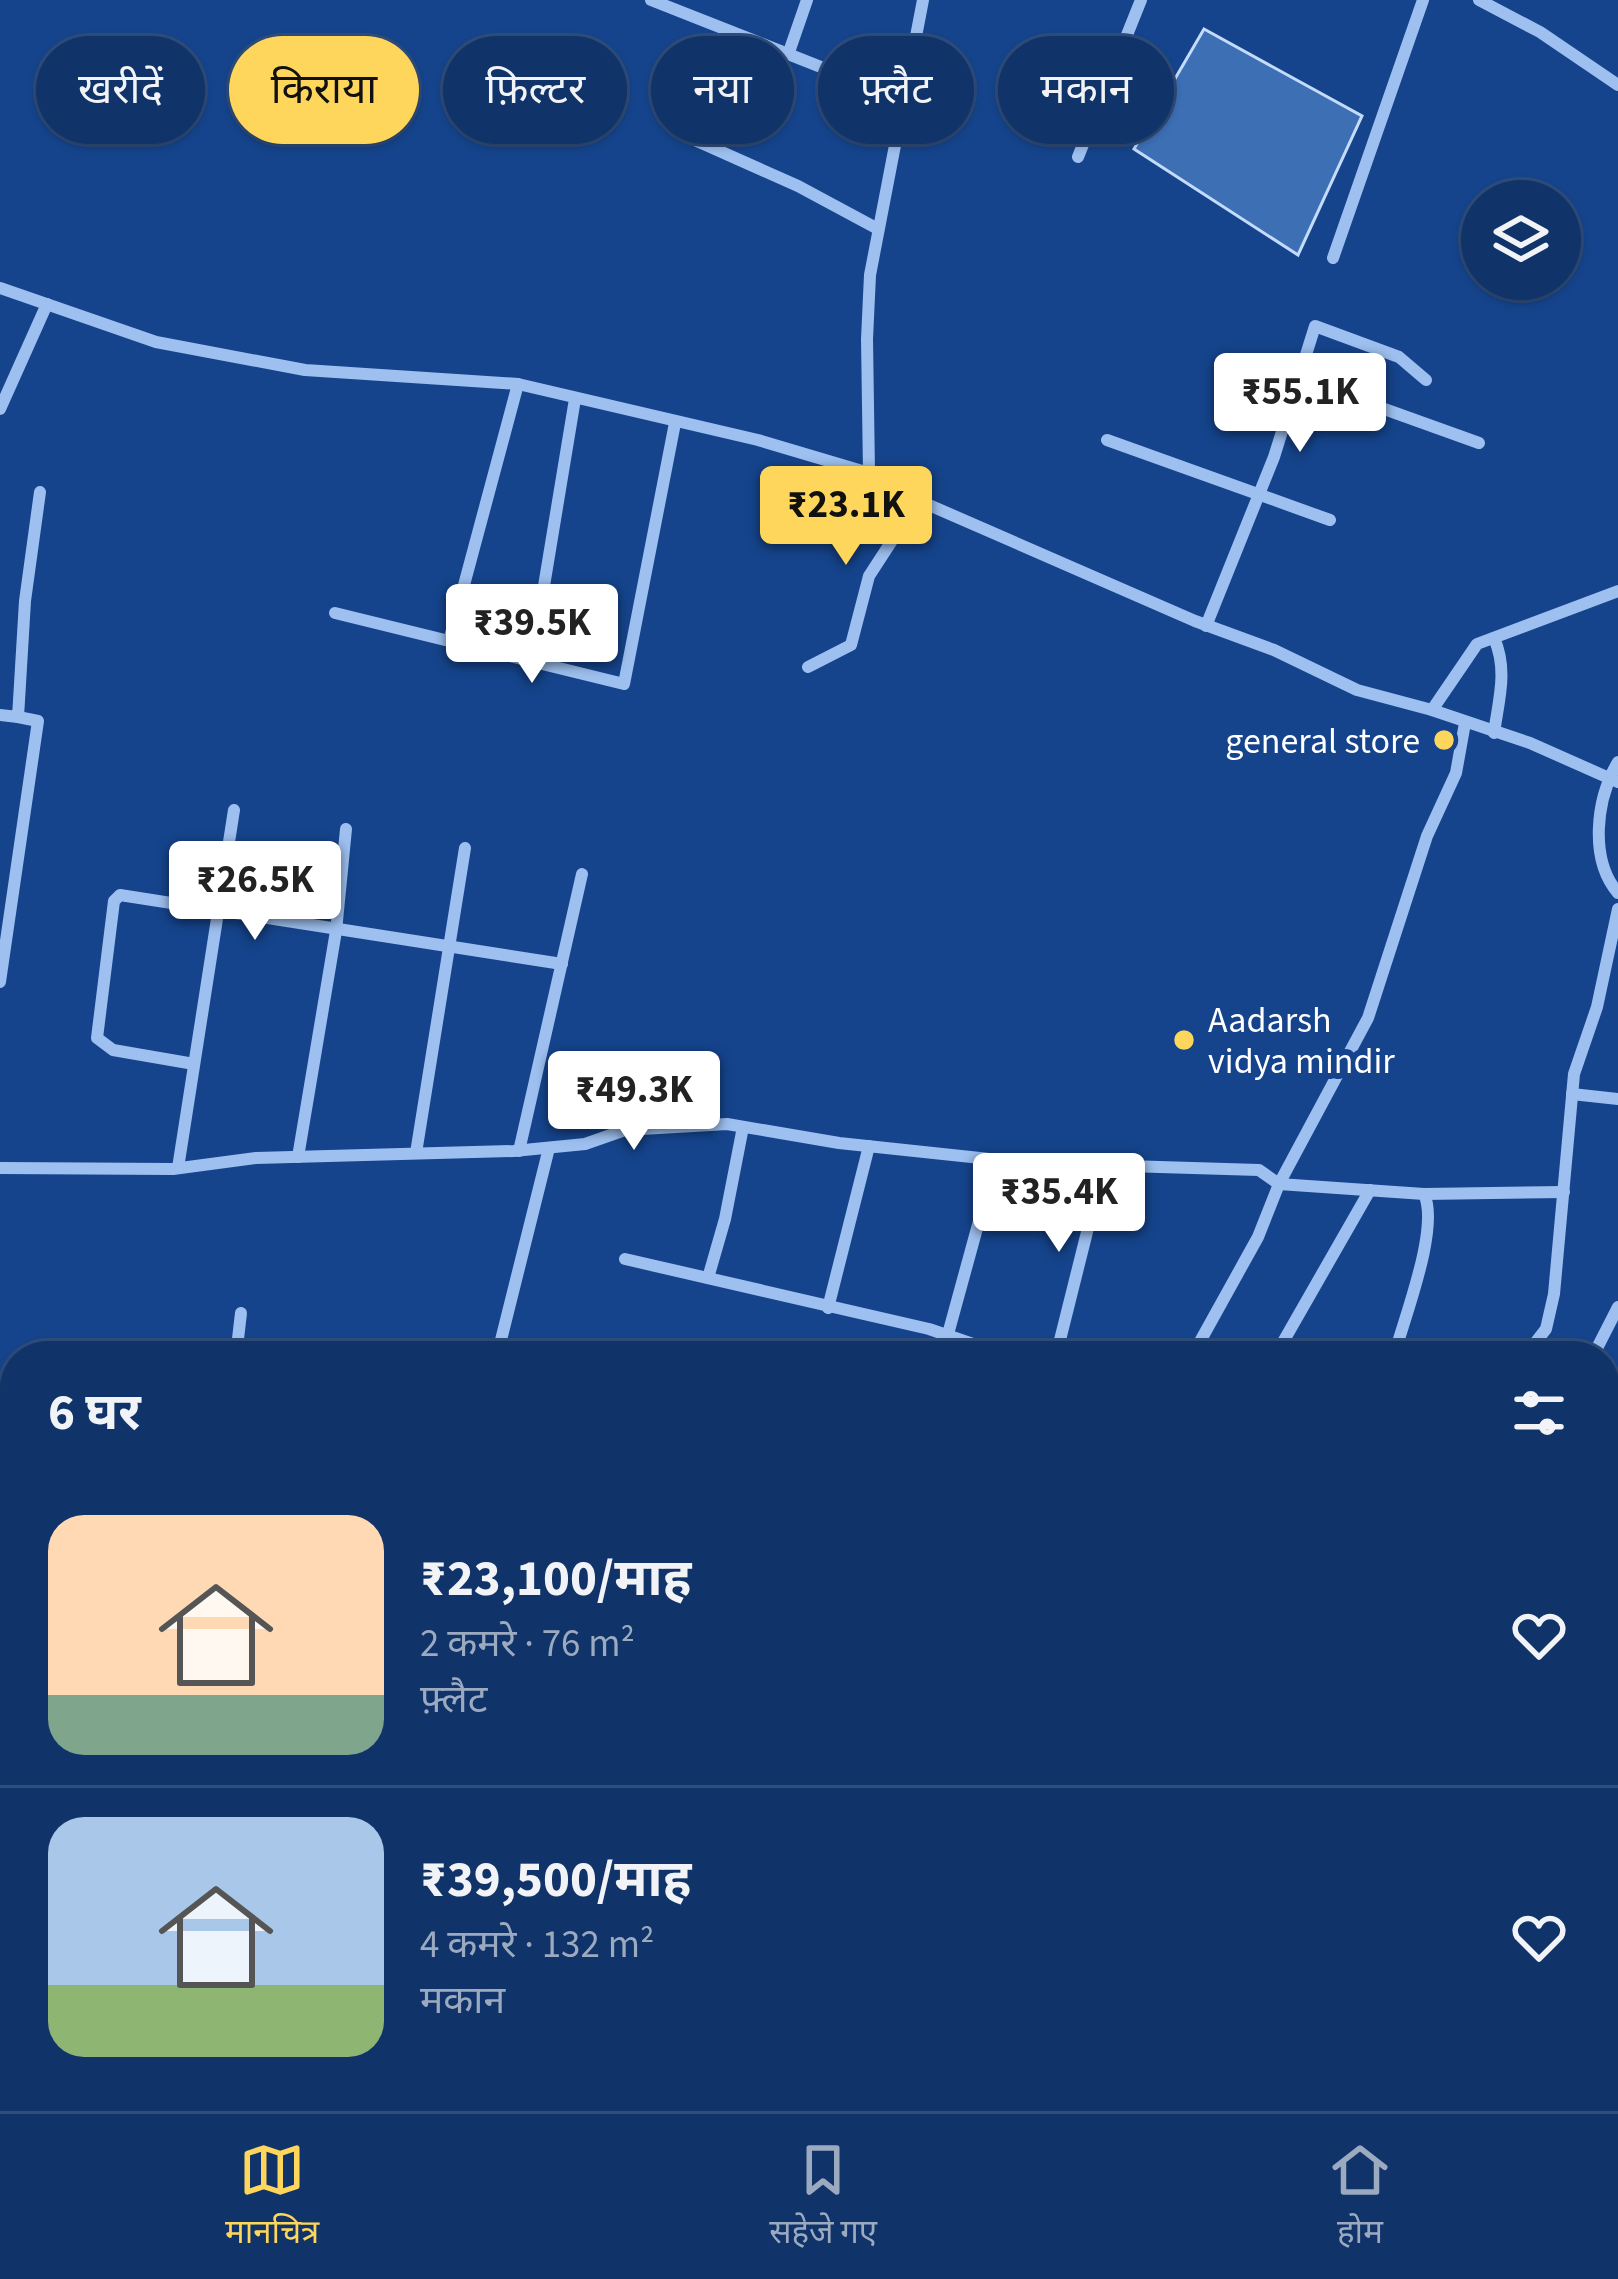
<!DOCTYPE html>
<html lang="hi">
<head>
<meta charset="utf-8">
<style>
  body { margin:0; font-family:"Source Sans 3","Noto Sans Devanagari",sans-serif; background:#193b6f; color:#f1f3f6; height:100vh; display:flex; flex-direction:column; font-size:45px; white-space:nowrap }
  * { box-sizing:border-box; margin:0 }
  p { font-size:39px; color:#9caac0 }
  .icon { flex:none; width:66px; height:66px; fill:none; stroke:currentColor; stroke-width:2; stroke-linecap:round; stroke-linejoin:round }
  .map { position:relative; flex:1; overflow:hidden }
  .drawer { position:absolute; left:0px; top:1341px; width:1620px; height:771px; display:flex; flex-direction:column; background:#103369; border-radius:48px 48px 0 0; box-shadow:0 3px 9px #0004,0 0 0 3px #304e7d }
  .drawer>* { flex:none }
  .guide { position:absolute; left:36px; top:36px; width:1548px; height:108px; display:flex; gap:24px }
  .buttons { position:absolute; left:1461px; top:180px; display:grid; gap:24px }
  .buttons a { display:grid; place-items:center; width:120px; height:120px; border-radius:50%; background:#103369; box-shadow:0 3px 9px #0004,0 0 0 3px #304e7d; font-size:60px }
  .price { position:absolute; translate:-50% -102px; padding:0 27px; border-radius:12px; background:#fff; color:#222; font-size:39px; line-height:78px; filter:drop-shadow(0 3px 6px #0008) }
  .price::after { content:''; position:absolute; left:50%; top:72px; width:36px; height:27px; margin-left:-18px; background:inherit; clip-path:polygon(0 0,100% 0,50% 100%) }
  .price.active { background:#ffd65c; color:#111 }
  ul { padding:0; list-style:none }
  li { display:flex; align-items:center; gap:36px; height:300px; padding:0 48px }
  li+li { border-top:3px solid #304e7d }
  li span { display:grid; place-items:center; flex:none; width:336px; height:240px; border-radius:36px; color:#555 }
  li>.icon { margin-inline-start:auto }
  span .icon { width:144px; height:144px; fill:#fffc; stroke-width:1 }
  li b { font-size:51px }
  h2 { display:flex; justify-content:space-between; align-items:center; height:144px; padding:0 48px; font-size:51px }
  .pill { padding:0 42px; border-radius:54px; background:#103369; box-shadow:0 3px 9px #0004,0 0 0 3px #304e7d; font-size:42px; line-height:108px }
  .pill.active { background:#ffd65c; color:#111 }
  .tabs { display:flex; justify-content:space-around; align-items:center; height:168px; border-top:3px solid #304e7d; background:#103369; font-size:33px; color:#9caac0 }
  .tabs a { display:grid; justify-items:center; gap:6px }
  .tabs .active { color:#ffd65c }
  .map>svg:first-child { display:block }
  .building { fill:#3d6fb5; stroke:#c4dbfb; stroke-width:3 }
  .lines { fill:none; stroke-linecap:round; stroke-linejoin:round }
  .minor { stroke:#9ec0f0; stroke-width:12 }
  .primary { stroke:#e6efff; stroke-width:30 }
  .poi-dot { fill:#ffd65c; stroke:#15448c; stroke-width:4.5 }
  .labels { text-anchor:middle; stroke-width:12; stroke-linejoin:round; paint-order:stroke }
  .poi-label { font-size:36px; fill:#fff; stroke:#15448c; text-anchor:end }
</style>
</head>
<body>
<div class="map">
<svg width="1618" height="2111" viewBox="0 0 1618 2111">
  <rect width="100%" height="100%" fill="#15448c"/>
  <path class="building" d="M1204,29L1362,116L1298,255L1134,149Z"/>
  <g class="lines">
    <g class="minor">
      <path d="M651,0L902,99"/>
      <path d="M923,0L870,275L867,339L869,473L890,488L1195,621L1274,650L1357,690L1432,710L1530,743L1618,782"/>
      <path d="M1479,0L1540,32L1618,85"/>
      <path d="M789,52L807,0"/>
      <path d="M697,141L798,186L878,229"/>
      <path d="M1078,157L1141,0"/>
      <path d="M1333,258L1423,0"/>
      <path d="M0,288L156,342L305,370L518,384L758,440L869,473"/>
      <path d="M1298,378L1479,443"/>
      <path d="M518,384L449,641L624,684L675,423"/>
      <path d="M0,409L47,304"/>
      <path d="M1107,440L1330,520"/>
      <path d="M543,592L575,399"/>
      <path d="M335,613L449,641"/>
      <path d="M1206,626L1274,457L1315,326L1399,357L1426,380"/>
      <path d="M1494,638C1508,670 1499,698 1494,733"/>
      <path d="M808,667L851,645L869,576L919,499"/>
      <path d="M1432,710L1477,644L1618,591"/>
      <path d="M0,715L18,717L25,601L40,492"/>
      <path d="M1618,762C1596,799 1589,859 1618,893"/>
      <path d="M0,982L38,721L18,717"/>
      <path d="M194,1064L113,1050L97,1038L114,901L120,895L562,964"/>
      <path d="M1572,1094L1618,1099"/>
      <path d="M519,1151L582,874"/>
      <path d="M416,1153L465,848"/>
      <path d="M298,1157L336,931L346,829"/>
      <path d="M0,1168L173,1169L256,1158L514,1151L585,1144L625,1130L727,1124L839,1143L1027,1163L1259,1170L1279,1184L1258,1237L1192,1356"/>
      <path d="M178,1168L234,810"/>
      <path d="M1424,1194L1564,1192"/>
      <path d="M625,1259L929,1329L1008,1356"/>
      <path d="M708,1278L725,1219L743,1127"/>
      <path d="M828,1308L869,1146"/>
      <path d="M113,1356V1351"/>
      <path d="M236,1356L241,1313"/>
      <path d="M497,1356L549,1148"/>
      <path d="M942,1356L996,1159"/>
      <path d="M1056,1356L1104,1164"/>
      <path d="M1275,1356L1370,1190"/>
      <path d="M1394,1356C1404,1318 1440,1228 1424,1194L1279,1184L1368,1018L1427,836L1456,773L1465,723"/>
      <path d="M1525,1356L1546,1329L1554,1294L1574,1074L1597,1007L1618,909"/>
      <path d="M1593,1356L1618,1307"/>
      <path d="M1605,1383L1618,1389"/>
      <path d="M0,1555L15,1559"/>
      <path d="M1605,1575L1618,1581"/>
      <path d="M15,1663L5,1692L15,1695"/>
      <path d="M0,1691L5,1692L0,1720"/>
      <path d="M1605,1702L1618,1690"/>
      <path d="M0,1808L15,1811"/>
      <path d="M1605,2019L1618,2021"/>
      <path d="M897,2097L898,2111"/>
      <path d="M1322,2097L1348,2111"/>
      <path d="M1143,2111L1156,2097"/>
      <path d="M1452,2111L1463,2097"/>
    </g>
    <g class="primary">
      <path d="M0,1892L15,1895"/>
      <path d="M693,2097L714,2111"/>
    </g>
  </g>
  <g class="poi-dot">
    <circle cx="1444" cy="740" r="12"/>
    <circle cx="1184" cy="1040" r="12"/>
  </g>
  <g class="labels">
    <g class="poi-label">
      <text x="1420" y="753">general store</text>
      <text x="1208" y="1032" text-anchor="start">Aadarsh<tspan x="1208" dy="41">vidya mindir</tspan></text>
    </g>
  </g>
</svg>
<div class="buttons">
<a><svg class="icon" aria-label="layers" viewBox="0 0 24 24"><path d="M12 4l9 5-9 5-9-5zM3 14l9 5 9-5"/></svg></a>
</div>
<b class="price" style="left:1300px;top:455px">₹55.1K</b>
<b class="price active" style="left:846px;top:568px">₹23.1K</b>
<b class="price" style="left:532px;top:686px">₹39.5K</b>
<b class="price" style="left:255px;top:943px">₹26.5K</b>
<b class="price" style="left:634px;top:1153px">₹49.3K</b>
<b class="price" style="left:1059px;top:1255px">₹35.4K</b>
<div class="guide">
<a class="pill">खरीदें</a>
<a class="pill active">किराया</a>
<a class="pill">फ़िल्टर</a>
<a class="pill">नया</a>
<a class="pill">फ़्लैट</a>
<a class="pill">मकान</a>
</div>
<section class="drawer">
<h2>6 घर<svg class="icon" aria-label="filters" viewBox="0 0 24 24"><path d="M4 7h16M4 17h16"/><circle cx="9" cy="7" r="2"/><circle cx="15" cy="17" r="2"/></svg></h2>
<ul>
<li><span style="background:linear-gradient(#ffd9b3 75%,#7fa58c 0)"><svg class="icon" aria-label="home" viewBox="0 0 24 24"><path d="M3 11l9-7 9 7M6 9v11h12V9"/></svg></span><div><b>₹23,100/माह</b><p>2 कमरे · 76 m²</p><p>फ़्लैट</p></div><svg class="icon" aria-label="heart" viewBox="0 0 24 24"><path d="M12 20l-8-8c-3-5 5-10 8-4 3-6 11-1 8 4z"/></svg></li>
<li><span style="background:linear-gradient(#a9c7e8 70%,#8fb573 0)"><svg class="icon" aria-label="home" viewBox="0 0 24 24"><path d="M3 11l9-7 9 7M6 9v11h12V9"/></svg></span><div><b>₹39,500/माह</b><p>4 कमरे · 132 m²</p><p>मकान</p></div><svg class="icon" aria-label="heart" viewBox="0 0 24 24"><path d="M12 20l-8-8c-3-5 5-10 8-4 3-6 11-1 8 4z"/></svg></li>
</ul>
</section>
</div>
<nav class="tabs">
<a class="active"><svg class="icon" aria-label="map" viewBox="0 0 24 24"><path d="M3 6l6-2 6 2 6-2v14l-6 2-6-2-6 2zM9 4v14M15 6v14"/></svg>मानचित्र</a>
<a><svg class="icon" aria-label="saved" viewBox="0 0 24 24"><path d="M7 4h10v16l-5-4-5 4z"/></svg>सहेजे गए</a>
<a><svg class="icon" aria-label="home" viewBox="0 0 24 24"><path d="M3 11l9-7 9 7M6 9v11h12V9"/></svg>होम</a>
</nav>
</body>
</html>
